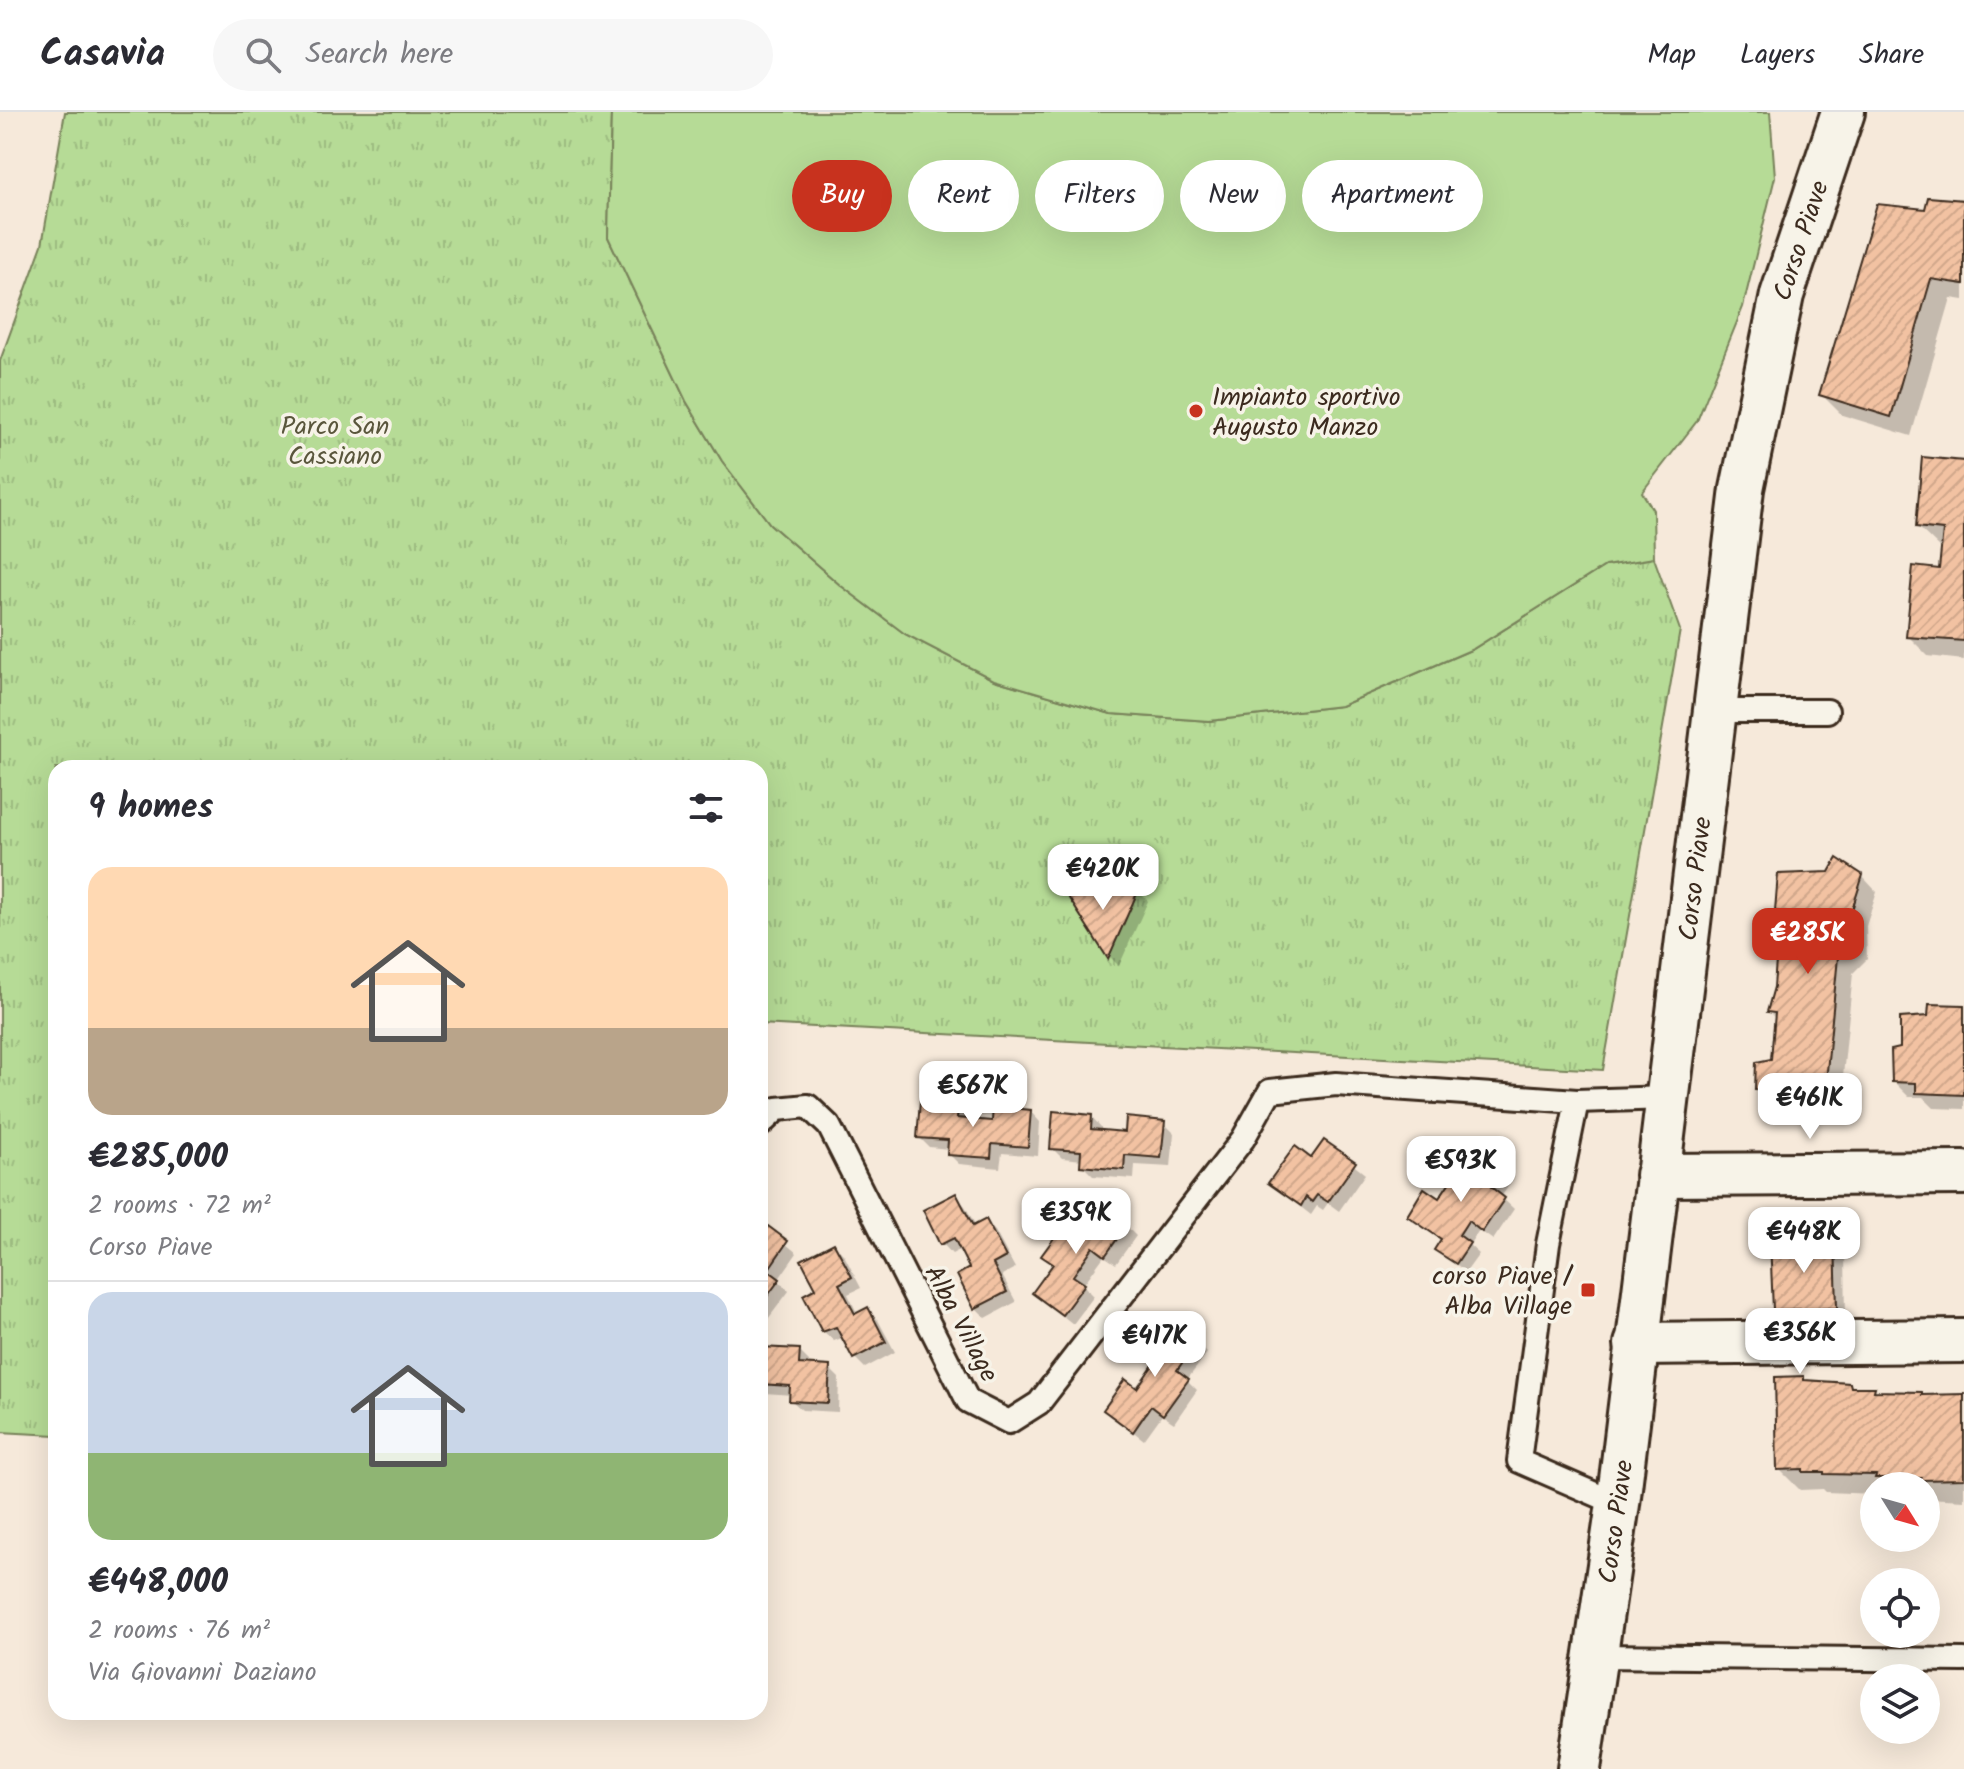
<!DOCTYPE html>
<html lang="en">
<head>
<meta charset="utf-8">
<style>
  body { margin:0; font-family:Kalam,sans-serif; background:#f7f7f7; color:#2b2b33; height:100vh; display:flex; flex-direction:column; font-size:30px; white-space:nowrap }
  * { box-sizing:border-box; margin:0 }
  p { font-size:26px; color:#7c7c81 }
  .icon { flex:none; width:44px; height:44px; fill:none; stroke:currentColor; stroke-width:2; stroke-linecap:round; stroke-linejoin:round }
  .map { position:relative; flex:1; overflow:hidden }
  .panel { position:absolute; left:48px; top:648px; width:720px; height:960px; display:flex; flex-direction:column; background:#fff; border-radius:24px; box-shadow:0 8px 32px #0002 }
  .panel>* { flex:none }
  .banner { position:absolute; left:792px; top:48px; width:760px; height:72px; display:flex; gap:16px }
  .needle { width:52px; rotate:127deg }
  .controls { position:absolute; left:1860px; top:1360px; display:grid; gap:16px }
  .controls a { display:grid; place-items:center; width:80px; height:80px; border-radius:50%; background:#fff; box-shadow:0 8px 32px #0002; font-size:40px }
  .price { position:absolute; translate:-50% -68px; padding:0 18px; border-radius:16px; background:#fff; color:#222; font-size:26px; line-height:52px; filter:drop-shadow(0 2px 4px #0008) }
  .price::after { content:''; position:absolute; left:50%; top:48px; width:24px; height:18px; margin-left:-12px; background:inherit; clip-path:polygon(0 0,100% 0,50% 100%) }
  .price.active { background:#c8321e; color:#fff }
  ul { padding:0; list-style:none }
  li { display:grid; align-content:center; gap:16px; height:424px; padding:0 40px }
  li+li { border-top:2px solid #e1e1e2 }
  li span { display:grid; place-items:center; height:248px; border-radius:24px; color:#555 }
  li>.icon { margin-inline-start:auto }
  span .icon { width:144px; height:144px; fill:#fffc; stroke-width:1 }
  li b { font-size:34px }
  h2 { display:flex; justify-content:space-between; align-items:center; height:96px; padding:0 40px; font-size:34px }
  .tag { padding:0 28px; border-radius:36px; background:#fff; box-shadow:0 8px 32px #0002; font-size:28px; line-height:72px }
  .tag.active { background:#c8321e; color:#fff }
  header { display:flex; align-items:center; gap:48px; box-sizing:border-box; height:112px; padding:0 40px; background:#fff; border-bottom:2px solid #e1e1e2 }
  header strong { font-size:38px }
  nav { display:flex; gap:44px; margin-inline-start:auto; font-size:28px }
  .search { width:560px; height:72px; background:#f7f7f7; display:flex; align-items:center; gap:20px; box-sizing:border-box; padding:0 28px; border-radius:44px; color:#7c7c81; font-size:30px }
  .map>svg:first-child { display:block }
  .park { fill:url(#park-tufts); stroke:#78825a; stroke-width:2 }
  .pitch { fill:#b6db96; stroke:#78825a; stroke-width:2 }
  .shadow { fill:#0003 }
  .building { fill:url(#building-hatch); stroke:#3b2a1e; stroke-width:2 }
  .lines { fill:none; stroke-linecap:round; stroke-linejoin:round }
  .lane-casing { stroke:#3b2a1e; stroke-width:28 }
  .street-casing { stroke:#3b2a1e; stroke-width:48 }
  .lane { stroke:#f7f3e8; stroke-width:22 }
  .street { stroke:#f7f3e8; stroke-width:42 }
  .poi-dot { fill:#c8321e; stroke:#f7f3e8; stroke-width:3 }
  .labels { text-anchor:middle; stroke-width:7; stroke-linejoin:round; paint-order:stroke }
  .street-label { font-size:26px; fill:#3b2a1e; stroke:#f7f3e8 }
  .poi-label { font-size:26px; fill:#3b2a1e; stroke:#f7f3e8; text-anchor:start }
  .park-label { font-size:26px; fill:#5a563c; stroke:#f7f3e8 }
</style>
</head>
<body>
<header>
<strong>Casavia</strong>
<div class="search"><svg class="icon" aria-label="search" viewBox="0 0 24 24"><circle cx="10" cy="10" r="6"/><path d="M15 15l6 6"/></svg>Search here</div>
<nav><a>Map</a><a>Layers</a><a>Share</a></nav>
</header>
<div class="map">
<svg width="1964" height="1657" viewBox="0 0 1964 1657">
  <defs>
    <pattern id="park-tufts" width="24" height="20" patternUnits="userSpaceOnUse" patternTransform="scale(2)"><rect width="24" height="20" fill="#b6db96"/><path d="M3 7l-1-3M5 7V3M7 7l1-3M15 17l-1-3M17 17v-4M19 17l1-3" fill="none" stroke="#9dbc81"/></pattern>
    <pattern id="building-hatch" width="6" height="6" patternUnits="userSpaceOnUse" patternTransform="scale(2)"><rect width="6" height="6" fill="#f2c2a2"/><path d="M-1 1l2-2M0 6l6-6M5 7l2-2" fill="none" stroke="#d0a78b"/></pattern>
  </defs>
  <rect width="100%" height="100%" fill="#f6e9da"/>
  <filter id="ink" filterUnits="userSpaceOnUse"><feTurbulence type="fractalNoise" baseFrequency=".0125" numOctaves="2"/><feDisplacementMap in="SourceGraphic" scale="16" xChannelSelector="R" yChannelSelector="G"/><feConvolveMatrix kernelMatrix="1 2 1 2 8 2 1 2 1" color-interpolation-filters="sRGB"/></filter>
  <g filter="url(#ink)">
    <path class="park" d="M65,0H611L608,125L686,289L722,349L770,412L840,473L905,522L994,568L1111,602L1209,609L1341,594L1473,537L1605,454L1654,446L1680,518L1603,958L760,912V656H56V1323L0,1320V249L42,133Z"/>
    <path class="pitch" d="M611,0H1770L1775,65L1743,195L1697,309L1642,380L1653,398L1654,446L1605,454L1473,537L1341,594L1209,609L1111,602L994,568L905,522L840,473L770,412L722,349L686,289L608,125Z"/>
    <g class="shadow">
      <path d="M1964,90V188L1951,186L1911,324L1842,303L1821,282Z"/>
      <path d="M1964,351V548L1928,544L1908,524L1941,459L1943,436L1939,435L1918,415Z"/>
      <path d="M1862,764L1877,780L1866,814L1867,847L1853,861L1840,995L1773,993L1757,977L1773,949L1776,907L1769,900L1788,838L1789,810L1778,799Z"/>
      <path d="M1067,779H1138L1148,789L1119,854L1110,845Z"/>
      <path d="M1964,895V997L1934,996L1923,985H1909L1894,970L1902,938L1930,906Z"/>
      <path d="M958,994L968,1004L967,1009L994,1011L1030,999L1040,1010L1038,1044L1002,1041L1000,1056L959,1052L949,1042V1037L929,1035L919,1025Z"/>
      <path d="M1091,1004L1101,1015V1020L1126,1022L1164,1011L1174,1021L1171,1055L1135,1053L1134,1067L1093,1064L1082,1053L1083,1048L1062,1046L1052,1036Z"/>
      <path d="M1324,1030L1365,1062L1339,1099L1328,1091L1323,1098L1317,1094L1311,1103L1270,1071L1311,1049Z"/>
      <path d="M1504,1056L1514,1066L1501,1085L1514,1097L1493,1128L1479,1118L1469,1133L1479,1142L1466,1160L1436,1137L1442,1129L1409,1104Z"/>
      <path d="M955,1084L965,1094L976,1114L985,1109L995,1119L1015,1156L1002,1163L1016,1190L986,1206L976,1196L972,1157L961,1137L952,1142L942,1131Z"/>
      <path d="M760,1111L797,1141L778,1168L789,1179L765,1211L760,1208Z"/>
      <path d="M1126,1114L1136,1124L1116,1152L1104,1144L1083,1173L1094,1184L1073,1212L1034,1181L1054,1154L1044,1144L1079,1119Z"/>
      <path d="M1834,1130L1845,1140L1846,1206L1785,1208L1775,1198Z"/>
      <path d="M834,1133L844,1143L861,1176L848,1182L858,1203L867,1198L878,1208L895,1240L865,1256L855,1246L844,1225L834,1229L823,1219L818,1177Z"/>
      <path d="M1197,1231L1207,1241L1187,1268L1197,1278L1174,1311L1162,1303L1144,1328L1105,1298L1137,1278L1158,1249L1147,1238Z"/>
      <path d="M760,1237L799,1239L809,1249V1254L829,1256L839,1266L838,1300L802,1298L791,1288L792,1283L765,1281L764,1296H760Z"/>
      <path d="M1803,1266L1807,1270L1849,1273L1854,1277H1874L1878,1281L1921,1282L1924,1285L1964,1284V1388L1926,1386V1374H1874V1382L1826,1380L1823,1377L1800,1378L1779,1357Z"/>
    </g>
    <g class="building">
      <path d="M1928,85L1964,88V172L1931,167L1891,305L1819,283L1877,92L1925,97Z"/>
      <path d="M1922,345L1964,349V529L1906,525L1913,454L1939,457L1943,418L1916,415Z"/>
      <path d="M1837,746L1863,763L1852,798V831L1838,845L1825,980L1755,978L1756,950L1771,947L1775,901L1767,900L1774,875L1777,835L1786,836L1788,801L1775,799L1778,762L1829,760Z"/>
      <path d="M1063,777H1139L1108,847Z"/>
      <path d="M1929,892L1964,893V983L1916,981V971L1892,970L1891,938L1900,936V906L1928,904Z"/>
      <path d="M920,989L959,992L957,1006L992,1009L993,994L1031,998L1028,1035L992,1032L991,1046L947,1043L948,1028L917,1026Z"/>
      <path d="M1053,999L1092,1003L1091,1017L1125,1020L1126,1005L1165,1009L1161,1046L1125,1043L1124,1058L1080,1054L1081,1039L1050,1037Z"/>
      <path d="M1324,1028L1356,1050L1328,1090L1317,1083L1312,1090L1306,1085L1301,1094L1268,1071L1295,1034L1311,1046Z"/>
      <path d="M1474,1034L1505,1055L1491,1075L1505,1086L1482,1120L1468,1109L1459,1123L1470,1131L1456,1152L1434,1138L1441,1127L1407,1104L1424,1076L1439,1086Z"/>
      <path d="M956,1081L973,1114L986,1107L1006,1145L993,1152L1007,1180L974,1197L957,1163L969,1156L954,1126L940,1133L923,1098Z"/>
      <path d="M1097,1091L1127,1113L1105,1144L1093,1135L1073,1164L1085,1172L1062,1203L1032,1181L1053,1152L1041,1144L1067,1108L1079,1116Z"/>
      <path d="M760,1108L788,1129L768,1158L780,1167L760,1194Z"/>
      <path d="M1835,1128L1837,1196L1773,1198L1770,1129Z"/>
      <path d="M834,1131L852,1165L839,1172L855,1202L868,1195L886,1230L853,1247L836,1215L822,1220L803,1183L816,1176L801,1148Z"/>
      <path d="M1167,1207L1198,1229L1177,1258L1189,1267L1163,1303L1151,1294L1133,1320L1103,1298L1125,1267L1137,1276L1157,1247L1145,1239Z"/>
      <path d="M760,1235L800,1237L799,1252L830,1254L828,1291L789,1289L790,1274L760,1272Z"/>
      <path d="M1804,1264V1268L1850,1271L1851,1275H1875L1874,1279L1922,1280V1283L1964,1282V1367L1921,1368V1366H1875L1876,1363L1824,1362V1360H1803V1357L1777,1358L1775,1265Z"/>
    </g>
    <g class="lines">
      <defs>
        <g id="lane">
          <path d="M1714,599H1827"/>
          <path d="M1577,989L1667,986"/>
          <path d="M760,1013L777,997L808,994L829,1014L968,1289L1009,1310L1039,1291L1243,1027L1270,979L1336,972L1577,989L1548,1132L1519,1349L1618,1392"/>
          <path d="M1596,1544L1964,1548"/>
        </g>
        <g id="street">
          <path d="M1657,1063L1964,1061"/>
          <path d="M1636,1232L1964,1229"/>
          <path id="s1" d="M1579,1657L1618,1392L1742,377L1782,183L1843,0"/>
        </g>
      </defs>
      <use href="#lane" class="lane-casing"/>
      <use href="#street" class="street-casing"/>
      <use href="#lane" class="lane"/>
      <use href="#street" class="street"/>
    </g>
  </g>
  <g class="poi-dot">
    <circle cx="1196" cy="299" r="8"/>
    <rect x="1580" y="1170" width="16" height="16" rx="4"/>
  </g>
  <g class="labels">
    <g class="street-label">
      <text dy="9" stroke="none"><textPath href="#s1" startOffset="1546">Corso Piave</textPath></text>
      <text dy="9" stroke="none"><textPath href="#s1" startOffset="898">Corso Piave</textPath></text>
      <text transform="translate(962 1211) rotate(62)" y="9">Alba Village</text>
      <text dy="9" stroke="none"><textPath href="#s1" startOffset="250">Corso Piave</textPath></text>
    </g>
    <g class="poi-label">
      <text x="1212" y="293">Impianto sportivo<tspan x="1212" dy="30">Augusto Manzo</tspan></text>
      <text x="1572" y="1172" text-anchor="end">corso Piave /<tspan x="1572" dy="30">Alba Village</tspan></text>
    </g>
    <g class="park-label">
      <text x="335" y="322">Parco San<tspan x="335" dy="30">Cassiano</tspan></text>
    </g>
  </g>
</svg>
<div class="controls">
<a><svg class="needle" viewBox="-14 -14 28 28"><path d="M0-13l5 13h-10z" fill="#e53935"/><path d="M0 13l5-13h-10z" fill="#7c7c81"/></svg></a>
<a><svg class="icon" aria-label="locate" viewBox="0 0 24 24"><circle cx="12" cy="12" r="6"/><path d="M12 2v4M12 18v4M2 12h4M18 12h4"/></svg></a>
<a><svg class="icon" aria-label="layers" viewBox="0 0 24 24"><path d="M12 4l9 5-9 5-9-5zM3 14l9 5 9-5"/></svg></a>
</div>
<b class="price" style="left:1103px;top:800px">€420K</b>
<b class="price active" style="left:1808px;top:864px">€285K</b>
<b class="price" style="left:973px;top:1017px">€567K</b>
<b class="price" style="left:1810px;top:1029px">€461K</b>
<b class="price" style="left:1461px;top:1092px">€593K</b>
<b class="price" style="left:1076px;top:1144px">€359K</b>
<b class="price" style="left:1804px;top:1163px">€448K</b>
<b class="price" style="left:1800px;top:1264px">€356K</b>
<b class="price" style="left:1155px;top:1267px">€417K</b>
<div class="banner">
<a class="tag active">Buy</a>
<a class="tag">Rent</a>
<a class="tag">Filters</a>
<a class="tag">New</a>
<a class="tag">Apartment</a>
</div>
<section class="panel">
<h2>9 homes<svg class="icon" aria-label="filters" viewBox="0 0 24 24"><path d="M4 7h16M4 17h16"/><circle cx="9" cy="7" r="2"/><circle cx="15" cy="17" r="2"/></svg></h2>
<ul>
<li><span style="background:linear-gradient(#ffd9b3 65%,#b9a48a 0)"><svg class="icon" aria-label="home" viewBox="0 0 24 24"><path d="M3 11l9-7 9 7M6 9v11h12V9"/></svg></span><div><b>€285,000</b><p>2 rooms · 72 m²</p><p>Corso Piave</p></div></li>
<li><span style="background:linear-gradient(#c9d6e8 65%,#8fb573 0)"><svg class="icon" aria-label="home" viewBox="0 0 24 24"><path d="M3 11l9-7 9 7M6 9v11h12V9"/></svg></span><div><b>€448,000</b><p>2 rooms · 76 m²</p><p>Via Giovanni Daziano</p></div></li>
</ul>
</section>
</div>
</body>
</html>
